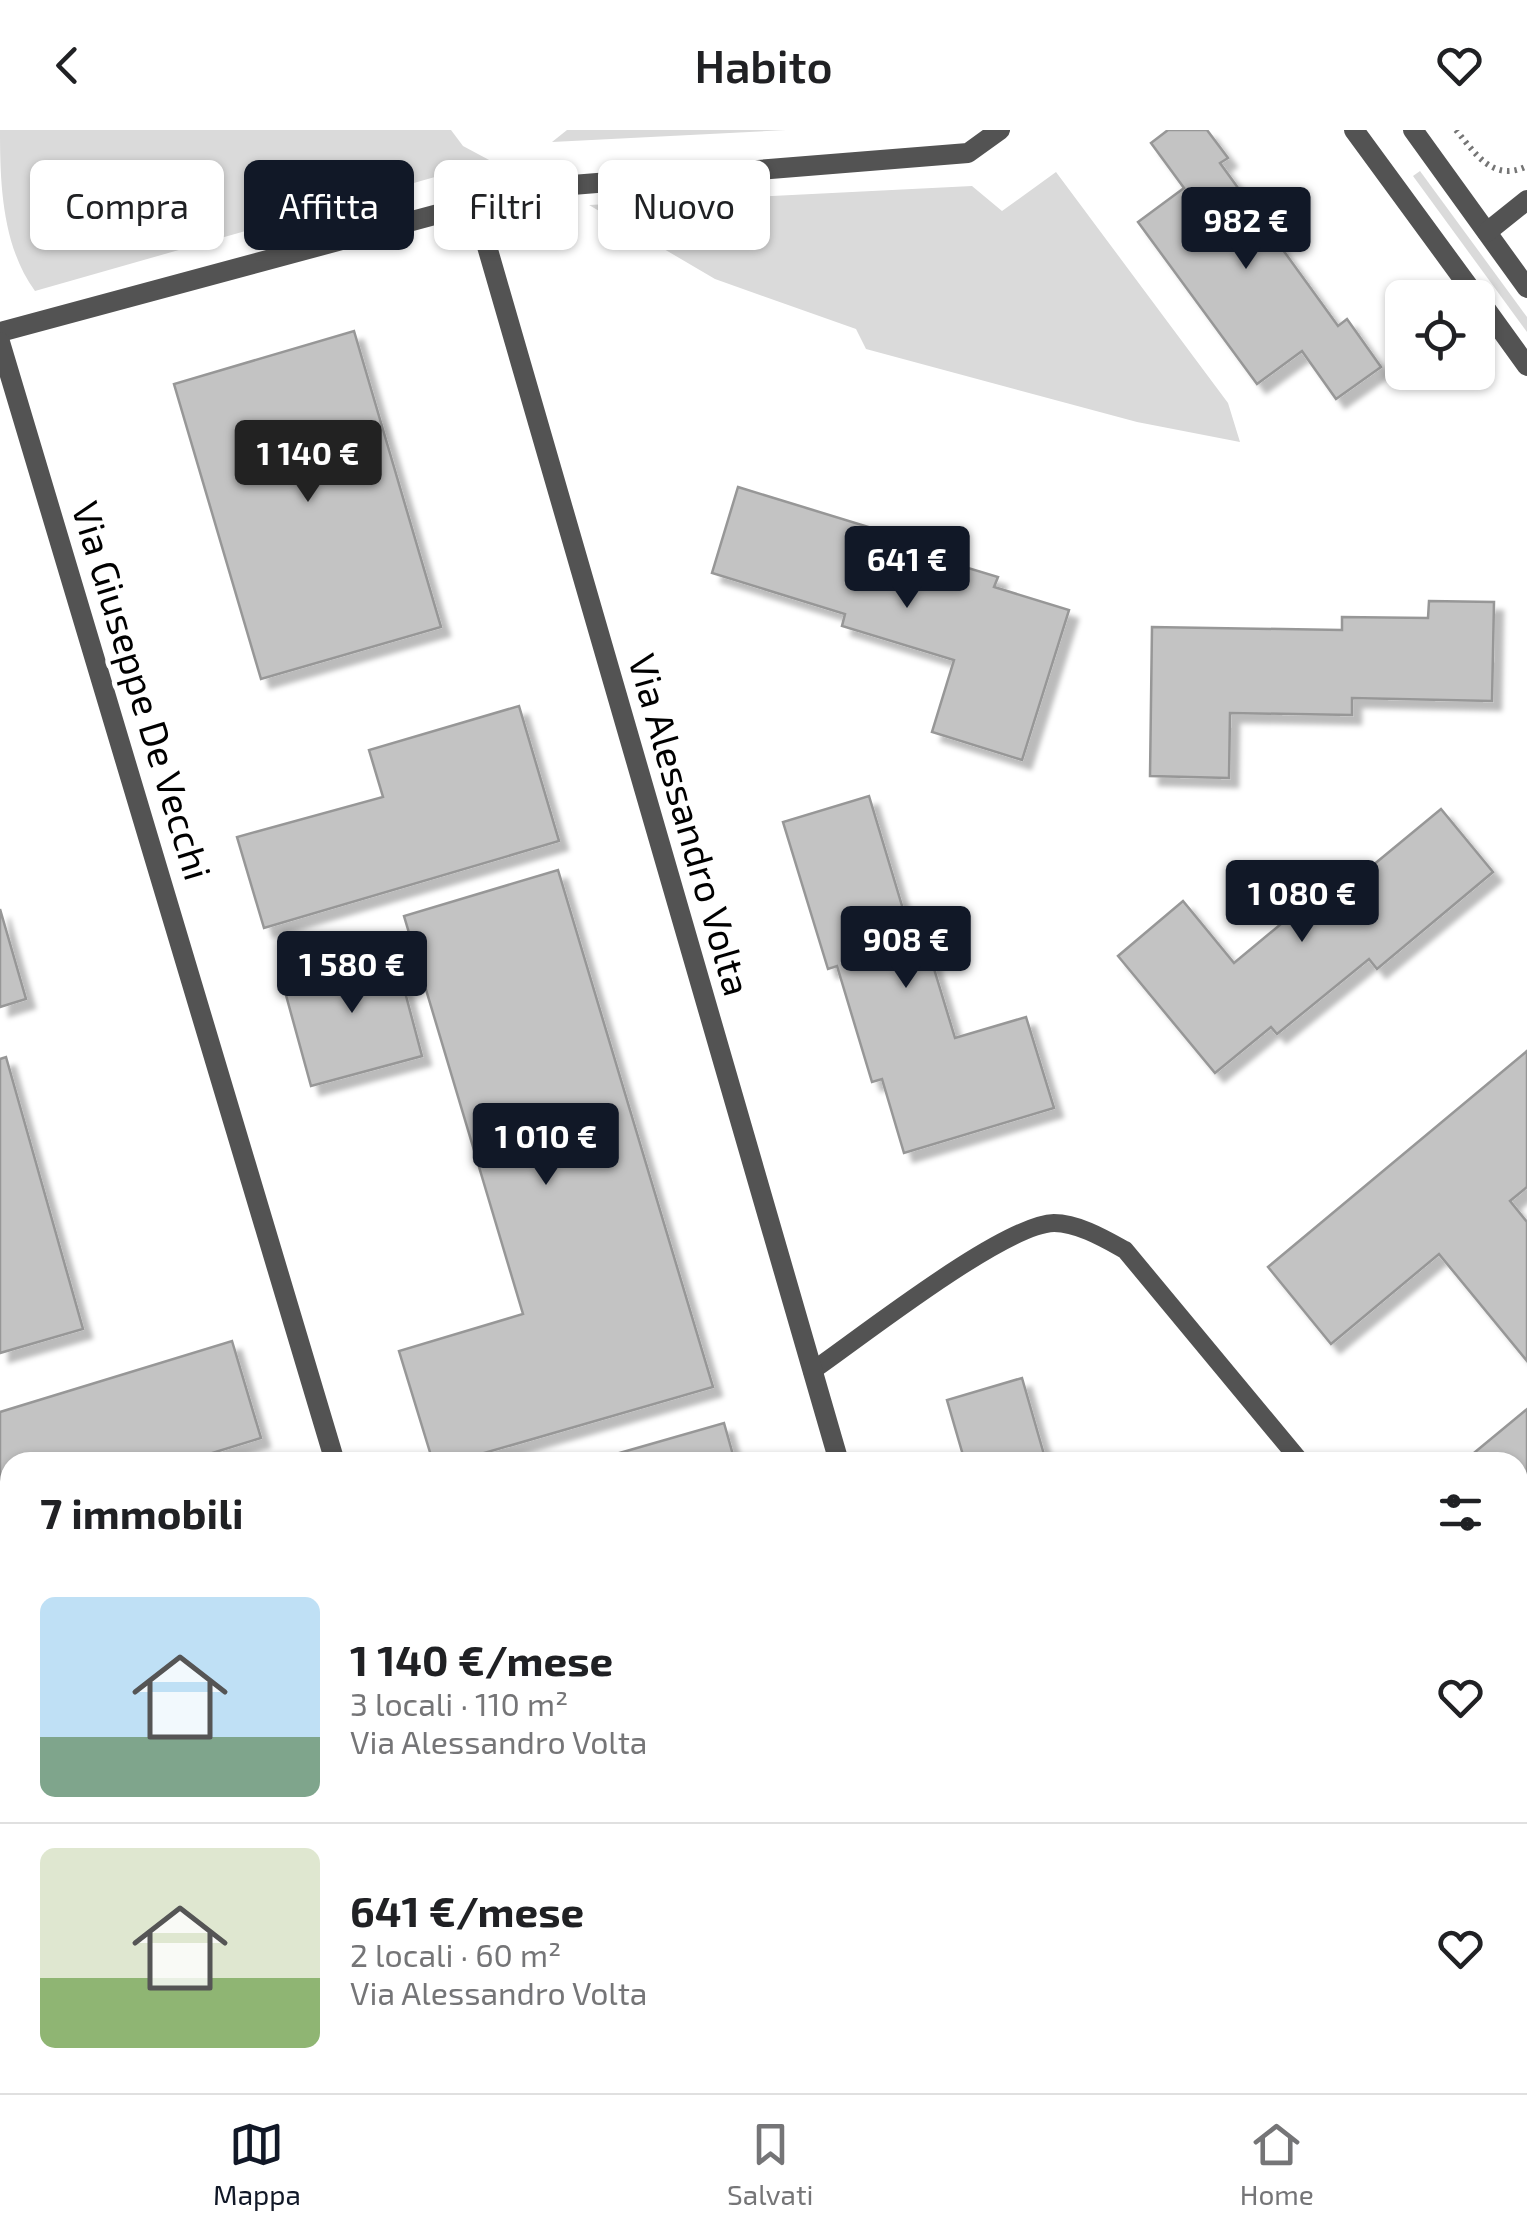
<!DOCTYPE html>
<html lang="it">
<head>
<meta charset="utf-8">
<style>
  body { margin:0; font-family:"Exo 2",sans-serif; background:#f6f6f6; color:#202124; height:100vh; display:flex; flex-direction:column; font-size:38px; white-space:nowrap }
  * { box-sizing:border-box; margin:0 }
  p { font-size:32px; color:#757577 }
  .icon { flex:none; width:55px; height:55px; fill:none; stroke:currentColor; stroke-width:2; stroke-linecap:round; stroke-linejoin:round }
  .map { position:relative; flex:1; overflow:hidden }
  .panel { position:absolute; left:0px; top:1322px; width:1528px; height:642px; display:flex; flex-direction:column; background:#fff; border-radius:30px 30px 0 0; box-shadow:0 2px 8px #0004 }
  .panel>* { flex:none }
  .hud { position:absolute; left:30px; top:30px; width:1000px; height:90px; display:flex; gap:20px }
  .controls { position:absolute; left:1385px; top:150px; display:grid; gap:20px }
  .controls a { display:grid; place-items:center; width:110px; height:110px; border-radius:15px; background:#fff; box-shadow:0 2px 8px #0004; font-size:50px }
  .price { position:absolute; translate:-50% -85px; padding:0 22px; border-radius:10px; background:#111827; color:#fff; font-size:32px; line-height:65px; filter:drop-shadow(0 2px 5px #0008) }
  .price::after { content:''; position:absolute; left:50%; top:60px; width:30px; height:22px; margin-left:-15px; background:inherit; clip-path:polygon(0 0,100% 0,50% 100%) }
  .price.selected { background:#222; color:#fff }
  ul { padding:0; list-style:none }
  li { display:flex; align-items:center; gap:30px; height:250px; padding:0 40px }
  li+li { border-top:2px solid #e0e0e0 }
  li span { display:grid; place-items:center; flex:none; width:280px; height:200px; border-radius:15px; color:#555 }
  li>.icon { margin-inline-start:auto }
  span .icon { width:120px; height:120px; fill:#fffc; stroke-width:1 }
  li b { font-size:42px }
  h2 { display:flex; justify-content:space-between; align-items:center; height:120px; padding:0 40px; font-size:42px }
  .chip { padding:0 35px; border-radius:15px; background:#fff; box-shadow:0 2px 8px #0004; font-size:35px; line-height:90px }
  .chip.selected { background:#111827; color:#fff }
  header { display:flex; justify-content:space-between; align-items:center; height:130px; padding:0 40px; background:#fff; font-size:45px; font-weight:600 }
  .tab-bar { display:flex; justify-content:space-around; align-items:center; height:140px; border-top:2px solid #e0e0e0; background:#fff; font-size:28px; color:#757577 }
  .tab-bar a { display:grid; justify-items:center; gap:5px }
  .tab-bar .selected { color:#111827 }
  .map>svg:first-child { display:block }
  .green { fill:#dadada }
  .building { fill:#c3c3c3; stroke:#979797; stroke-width:2.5; filter:url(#shadow) }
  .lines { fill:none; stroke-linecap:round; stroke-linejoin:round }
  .path { stroke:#757575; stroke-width:6; stroke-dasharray:2.5 5; stroke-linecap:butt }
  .service { stroke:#535353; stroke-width:18 }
  .minor { stroke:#535353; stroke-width:20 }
  .labels { text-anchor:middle; stroke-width:10; stroke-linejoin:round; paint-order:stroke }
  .street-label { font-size:38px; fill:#000; stroke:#fff }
</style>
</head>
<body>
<header><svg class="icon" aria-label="back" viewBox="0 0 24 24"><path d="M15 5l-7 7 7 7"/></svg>Habito<svg class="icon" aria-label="heart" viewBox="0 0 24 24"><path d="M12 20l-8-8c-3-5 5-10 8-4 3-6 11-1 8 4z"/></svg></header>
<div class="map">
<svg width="1527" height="1963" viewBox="0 0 1527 1963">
  <defs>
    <filter id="shadow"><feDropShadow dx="9" dy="9" stdDeviation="2.5" flood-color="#0004"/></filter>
  </defs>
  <rect width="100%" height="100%" fill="#fff"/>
  <g class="green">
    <path d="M0,0H451L463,16L491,31L35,161C2,116 0,53 0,0Z"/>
    <path d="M567,0H786L552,12Z"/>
    <path d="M1420,41L1527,187V202L1413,46Z"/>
    <path d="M1056,42L1228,273L1240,312L1137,292L866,219L856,199L715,149L589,75L972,56L1002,81Z"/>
  </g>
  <g class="building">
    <path d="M1168,0H1207L1228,28L1220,33L1338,196L1347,189L1381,237L1336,269L1302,221L1257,254L1138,92L1184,58L1151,13Z"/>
    <path d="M354,201L441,497L261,549L174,254Z"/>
    <path d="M738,357L885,402L882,412L998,447L994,457L1069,480L1022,630L932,602L954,530L842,496L845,484L712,443Z"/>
    <path d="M1429,471L1494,472L1492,571L1352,568V585L1230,583L1229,648L1150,646L1152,497L1342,500V487L1428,488Z"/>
    <path d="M519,576L559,711L264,798L237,707L383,667L369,620Z"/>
    <path d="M869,666L909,799L921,796L955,908L1026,887L1054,978L904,1023L882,949L872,952L837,836L828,839L783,692Z"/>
    <path d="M1441,679L1493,742L1377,839L1369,829L1277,904L1271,897L1215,943L1118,826L1183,771L1234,833L1323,759L1332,769Z"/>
    <path d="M558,740L713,1257L453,1332H433L399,1221L523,1184L404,786Z"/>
    <path d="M0,779L26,869L0,877Z"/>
    <path d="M393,817L422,926L311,956L281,847Z"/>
    <path d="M1527,921V1057L1510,1071L1527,1092V1231L1439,1124L1331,1214L1268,1137Z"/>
    <path d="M6,927L83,1199L0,1223V929Z"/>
    <path d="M232,1211L261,1308L183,1332H10V1385L0,1388V1282Z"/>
    <path d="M1022,1248L1045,1328L1030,1332H965L947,1270Z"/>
    <path d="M1527,1279V1421L1518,1429V1332H1463Z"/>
    <path d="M724,1293L735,1332H588Z"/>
    <path d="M10,1440V1614L0,1580V1443Z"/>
    <path d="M0,1777L10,1813V1881L0,1884Z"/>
    <rect x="1518" y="1840" width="9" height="74"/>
    <path d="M184,1955H414L416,1963H156Z"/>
    <path d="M619,1955H724L726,1963H622Z"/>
    <path d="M805,1955H913L915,1963H807Z"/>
    <path d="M1235,1955H1327L1333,1963H1241Z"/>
  </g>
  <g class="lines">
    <path class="path" d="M1456,0C1475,23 1493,53 1527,36"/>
    <g class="service">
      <path d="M812,1241C860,1208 1004,1094 1054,1093C1078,1093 1105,1109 1125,1120L1301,1332"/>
      <path d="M1518,1563L1527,1565"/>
    </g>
    <g class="minor">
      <path d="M1354,0L1477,168"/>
      <path d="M1413,0L1527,158"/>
      <path d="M475,75L839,1332"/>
      <path d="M1487,102L1527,70"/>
      <path d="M1478,168L1527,236"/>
      <path d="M0,202L535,58L968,23L1000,0"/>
      <path d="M0,212L335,1332"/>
      <path d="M521,1955L524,1963"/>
      <path d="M1025,1955L1027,1963"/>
      <path d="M1132,1955L1137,1963"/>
    </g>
  </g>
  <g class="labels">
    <g class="street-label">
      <text transform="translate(141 561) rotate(73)" y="13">Via Giuseppe De Vecchi</text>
      <text transform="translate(689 695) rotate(74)" y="13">Via Alessandro Volta</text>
    </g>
  </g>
</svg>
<div class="controls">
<a><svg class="icon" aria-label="locate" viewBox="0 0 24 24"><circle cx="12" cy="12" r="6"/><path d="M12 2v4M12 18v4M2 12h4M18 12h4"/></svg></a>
</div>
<b class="price" style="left:1246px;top:142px">982 €</b>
<b class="price selected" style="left:308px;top:375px">1 140 €</b>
<b class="price" style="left:907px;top:481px">641 €</b>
<b class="price" style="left:1302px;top:815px">1 080 €</b>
<b class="price" style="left:906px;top:861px">908 €</b>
<b class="price" style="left:352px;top:886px">1 580 €</b>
<b class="price" style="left:546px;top:1058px">1 010 €</b>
<div class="hud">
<a class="chip">Compra</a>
<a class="chip selected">Affitta</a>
<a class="chip">Filtri</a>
<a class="chip">Nuovo</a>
</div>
<section class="panel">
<h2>7 immobili<svg class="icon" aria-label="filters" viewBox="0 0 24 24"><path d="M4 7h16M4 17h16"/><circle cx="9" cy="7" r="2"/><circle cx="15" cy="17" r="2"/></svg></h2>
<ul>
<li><span style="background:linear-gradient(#bfe0f5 70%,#7fa58c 0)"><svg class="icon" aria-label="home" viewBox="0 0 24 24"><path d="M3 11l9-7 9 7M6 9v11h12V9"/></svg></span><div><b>1 140 €/mese</b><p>3 locali · 110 m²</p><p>Via Alessandro Volta</p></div><svg class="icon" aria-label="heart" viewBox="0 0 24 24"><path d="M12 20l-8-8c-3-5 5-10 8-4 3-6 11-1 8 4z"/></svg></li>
<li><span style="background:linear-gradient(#dfe7d0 65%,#8fb573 0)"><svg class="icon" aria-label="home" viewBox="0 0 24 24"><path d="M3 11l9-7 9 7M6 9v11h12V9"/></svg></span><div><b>641 €/mese</b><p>2 locali · 60 m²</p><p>Via Alessandro Volta</p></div><svg class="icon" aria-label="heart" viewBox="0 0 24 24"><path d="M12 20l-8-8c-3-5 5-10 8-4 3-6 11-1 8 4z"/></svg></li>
</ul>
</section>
</div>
<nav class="tab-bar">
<a class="selected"><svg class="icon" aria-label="map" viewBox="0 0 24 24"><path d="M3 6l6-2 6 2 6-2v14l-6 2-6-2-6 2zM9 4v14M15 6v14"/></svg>Mappa</a>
<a><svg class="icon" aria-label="saved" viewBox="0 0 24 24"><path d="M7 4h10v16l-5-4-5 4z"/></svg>Salvati</a>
<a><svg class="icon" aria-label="home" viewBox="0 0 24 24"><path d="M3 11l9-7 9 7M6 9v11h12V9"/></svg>Home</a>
</nav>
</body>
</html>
